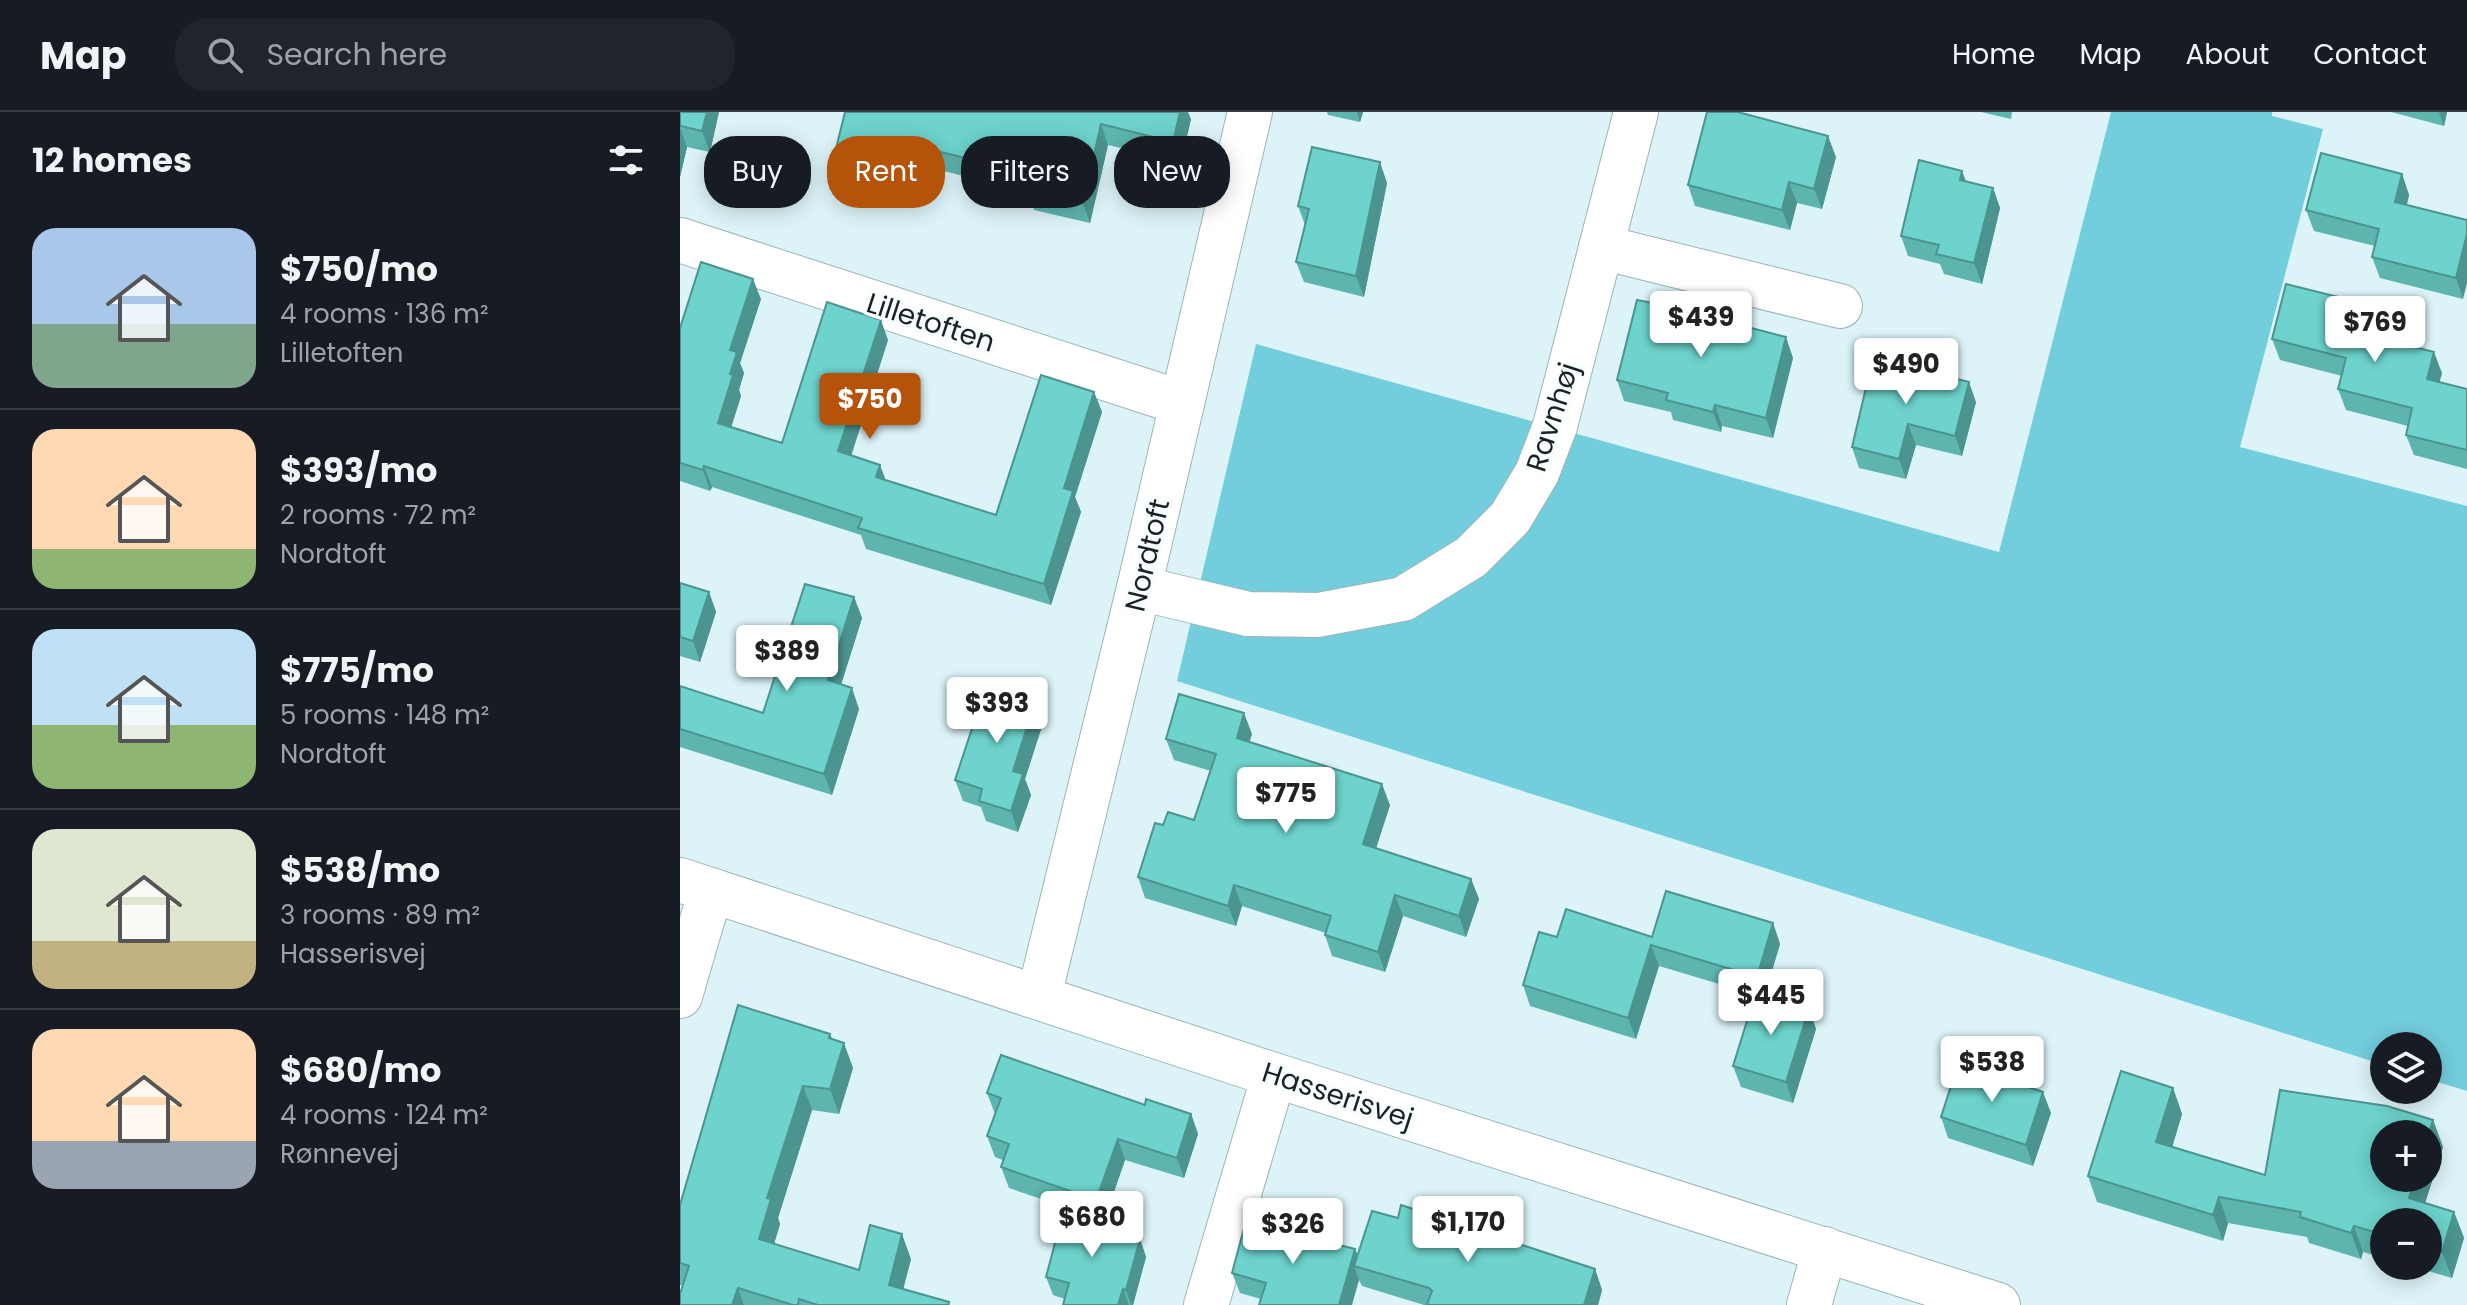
<!DOCTYPE html>
<html lang="en">
<head>
<meta charset="utf-8">
<style>
  body { margin:0; font-family:Poppins,sans-serif; background:#20242c; color:#f1f3f6; height:100vh; display:flex; flex-direction:column; font-size:30px; white-space:nowrap }
  * { box-sizing:border-box; margin:0 }
  p { font-size:26px; color:#9ea1a6 }
  .icon { flex:none; width:44px; height:44px; fill:none; stroke:currentColor; stroke-width:2; stroke-linecap:round; stroke-linejoin:round }
  .map { position:relative; flex:1; overflow:hidden }
  .drawer { display:flex; flex-direction:column; background:#171b24; width:680px }
  .drawer>* { flex:none }
  .banner { position:absolute; left:24px; top:24px; width:760px; height:72px; display:flex; gap:16px }
  .controls { position:absolute; left:1690px; top:920px; display:grid; gap:16px }
  .controls a { display:grid; place-items:center; width:72px; height:72px; border-radius:50%; background:#171b24; box-shadow:0 4px 20px #0003; font-size:40px }
  .price { position:absolute; translate:-50% -68px; padding:0 18px; border-radius:8px; background:#fff; color:#222; font-size:26px; line-height:52px; filter:drop-shadow(0 2px 4px #0008) }
  .price::after { content:''; position:absolute; left:50%; top:48px; width:24px; height:18px; margin-left:-12px; background:inherit; clip-path:polygon(0 0,100% 0,50% 100%) }
  .price.active { background:#b45309; color:#fff }
  ul { padding:0; list-style:none }
  li { display:flex; align-items:center; gap:24px; height:200px; padding:0 32px }
  li+li { border-top:2px solid #363941 }
  li span { display:grid; place-items:center; flex:none; width:224px; height:160px; border-radius:24px; color:#555 }
  li>.icon { margin-inline-start:auto }
  span .icon { width:96px; height:96px; fill:#fffc; stroke-width:1 }
  li b { font-size:34px }
  h2 { display:flex; justify-content:space-between; align-items:center; height:96px; padding:0 32px; font-size:34px }
  .pill { padding:0 28px; border-radius:32px; background:#171b24; box-shadow:0 4px 20px #0003; font-size:28px; line-height:72px }
  .pill.active { background:#b45309; color:#fff }
  header { display:flex; align-items:center; gap:48px; box-sizing:border-box; height:112px; padding:0 40px; background:#171b24; border-bottom:2px solid #363941 }
  header strong { font-size:38px }
  nav { display:flex; gap:44px; margin-inline-start:auto; font-size:28px }
  .search { width:560px; height:72px; background:#20242c; display:flex; align-items:center; gap:20px; box-sizing:border-box; padding:0 28px; border-radius:32px; color:#9ea1a6; font-size:30px }
  main { display:flex; flex:1; min-height:0 }
  .map>svg:first-child { display:block }
  .green { fill:#72cddc }
  .lines { fill:none; stroke-linecap:round; stroke-linejoin:round }
  .minor-casing { stroke:#9db4b9; stroke-width:46 }
  .minor { stroke:#fff; stroke-width:44 }
  .wall { fill:#5eb5af }
  .shaded-wall { fill:#4c948f }
  .building { fill:#6dd3cc; stroke:#4c948f; stroke-width:2 }
  .labels { text-anchor:middle; stroke-width:7; stroke-linejoin:round; paint-order:stroke }
  .street-label { font-size:28px; fill:#192223; stroke:#f8fdfe }
</style>
</head>
<body>
<header>
<strong>Map</strong>
<div class="search"><svg class="icon" aria-label="search" viewBox="0 0 24 24"><circle cx="10" cy="10" r="6"/><path d="M15 15l6 6"/></svg>Search here</div>
<nav><a>Home</a><a>Map</a><a>About</a><a>Contact</a></nav>
</header>
<main>
<section class="drawer">
<h2>12 homes<svg class="icon" aria-label="filters" viewBox="0 0 24 24"><path d="M4 7h16M4 17h16"/><circle cx="9" cy="7" r="2"/><circle cx="15" cy="17" r="2"/></svg></h2>
<ul>
<li><span style="background:linear-gradient(#a9c7e8 60%,#7fa58c 0)"><svg class="icon" aria-label="home" viewBox="0 0 24 24"><path d="M3 11l9-7 9 7M6 9v11h12V9"/></svg></span><div><b>$750/mo</b><p>4 rooms · 136 m²</p><p>Lilletoften</p></div></li>
<li><span style="background:linear-gradient(#ffd9b3 75%,#8fb573 0)"><svg class="icon" aria-label="home" viewBox="0 0 24 24"><path d="M3 11l9-7 9 7M6 9v11h12V9"/></svg></span><div><b>$393/mo</b><p>2 rooms · 72 m²</p><p>Nordtoft</p></div></li>
<li><span style="background:linear-gradient(#bfe0f5 60%,#8fb573 0)"><svg class="icon" aria-label="home" viewBox="0 0 24 24"><path d="M3 11l9-7 9 7M6 9v11h12V9"/></svg></span><div><b>$775/mo</b><p>5 rooms · 148 m²</p><p>Nordtoft</p></div></li>
<li><span style="background:linear-gradient(#dfe7d0 70%,#c2b280 0)"><svg class="icon" aria-label="home" viewBox="0 0 24 24"><path d="M3 11l9-7 9 7M6 9v11h12V9"/></svg></span><div><b>$538/mo</b><p>3 rooms · 89 m²</p><p>Hasserisvej</p></div></li>
<li><span style="background:linear-gradient(#ffd9b3 70%,#9aa5b1 0)"><svg class="icon" aria-label="home" viewBox="0 0 24 24"><path d="M3 11l9-7 9 7M6 9v11h12V9"/></svg></span><div><b>$680/mo</b><p>4 rooms · 124 m²</p><p>Rønnevej</p></div></li>
</ul>
</section>
<div class="map">
<svg width="1787" height="1193" viewBox="0 0 1787 1193">
  <rect width="100%" height="100%" fill="#dcf4f8"/>
  <path class="green" d="M1431,0H1592V4L1643,17L1560,335L1787,394V979L1748,967V934H1704V953L497,569L576,232L1319,440Z"/>
  <g class="lines">
    <defs>
      <g id="minor">
        <path d="M0,128L502,291"/>
        <path d="M921,135L1160,194"/>
        <path d="M459,476L568,502L638,503L723,487L791,445L830,406L857,361L875,314L956,0"/>
        <path d="M0,768L594,963L1318,1193"/>
        <path d="M0,884L31,778"/>
        <path d="M359,884L459,476L570,0"/>
        <path d="M526,1193L594,963"/>
        <path d="M1129,1193L1145,1137"/>
      </g>
    </defs>
    <use href="#minor" class="minor-casing"/>
    <use href="#minor" class="minor"/>
  </g>
  <g class="wall">
    <path d="M0,0H39L30,40L7,35L0,65Z"/>
    <path d="M165,0L511,7L501,50L428,33L410,111L354,98L347,80L232,51L223,89L160,74L152,53Z"/>
    <path d="M647,0H683L680,10L648,3Z"/>
    <path d="M1301,0H1332L1331,7Z"/>
    <path d="M1711,0H1767L1764,14Z"/>
    <path d="M1156,45L1142,97L1117,91L1110,118L1015,94L1008,73Z"/>
    <path d="M1722,62L1729,83L1727,93L1787,108L1783,187L1700,166L1692,145L1695,134L1634,119L1626,98Z"/>
    <path d="M1286,69L1313,76L1320,96L1302,172L1264,162L1260,152L1228,144L1221,124Z"/>
    <path d="M707,71L684,185L624,170L616,150L625,113L618,94Z"/>
    <path d="M81,187L60,251L64,261L59,278L61,284L51,315L102,331L208,228L171,343L200,353L205,368L316,403L414,280L422,300L395,385L401,400L371,493L186,437L181,423L32,375L30,379L0,369V216Z"/>
    <path d="M1686,192L1693,213L1691,224L1762,261L1759,270L1787,277V357L1734,343L1726,323L1728,314L1666,298L1658,277L1662,264L1600,248L1592,227Z"/>
    <path d="M1057,207L1060,213L1113,246L1093,326L1042,314L1041,320L993,308L991,300L944,289L937,268Z"/>
    <path d="M1193,246L1296,290L1282,344L1236,333L1226,367L1179,356L1172,335Z"/>
    <path d="M0,471L29,480L36,500L20,550L0,544Z"/>
    <path d="M174,485L182,506L161,572L179,597L152,683L0,635V574L83,601Z"/>
    <path d="M365,605L345,667L351,683L338,720L306,709L301,695L283,689L275,668Z"/>
    <path d="M572,622L569,630L710,693L696,736L791,767L799,787L786,825L723,804L705,860L652,844L645,823L646,821L562,794L556,814L465,786L458,765L483,713L514,708L531,659L494,648L486,627Z"/>
    <path d="M1093,811L1100,832L1085,883L1129,897L1136,917L1113,991L1061,975L1053,954L1076,883L979,854L956,927L850,894L843,873L877,825H972Z"/>
    <path d="M150,922L152,927L173,956L159,1002L132,998L98,1106L100,1112L94,1132L179,1158L231,1147L223,1178L269,1190L270,1193H0L3,1174L0,1173V1093Z"/>
    <path d="M1493,976L1502,1002L1492,1035L1585,1063L1753,1008L1763,1035L1745,1091L1774,1100L1784,1126L1772,1166L1731,1154H1748V1110H1704V1146L1683,1140L1681,1147L1629,1131L1627,1125L1548,1111L1543,1129L1417,1090L1408,1064Z"/>
    <path d="M307,981L465,993L511,1002L518,1022L504,1066L445,1048L424,1108L453,1125L460,1127L466,1145L453,1193H383L385,1187L373,1183L366,1165L411,1104L329,1076L321,1055L323,1048L315,1045L307,1024L315,1002Z"/>
    <path d="M1371,1001L1353,1054L1268,1026L1261,1005Z"/>
    <path d="M718,1106L915,1157L922,1178L918,1193H744L682,1174L679,1168L581,1187L560,1181L552,1161L675,1137L678,1143Z"/>
  </g>
  <g class="shaded-wall">
    <path d="M27,0H39L30,40L22,19Z"/>
    <path d="M500,0H508L511,7L501,50L493,30Z"/>
    <path d="M677,0H683L680,10Z"/>
    <path d="M1759,0H1767L1764,14Z"/>
    <path d="M421,12L428,33L410,111L403,91Z"/>
    <path d="M0,16L7,35L0,65Z"/>
    <path d="M1148,24L1156,45L1142,97L1134,77Z"/>
    <path d="M224,31L232,51L223,89L215,69Z"/>
    <path d="M700,50L707,71L684,185L676,164Z"/>
    <path d="M1282,59L1290,79L1280,68Z"/>
    <path d="M1722,62L1729,83L1722,110L1715,90Z"/>
    <path d="M1109,70L1117,91L1110,118L1102,98Z"/>
    <path d="M1313,76L1320,96L1302,172L1294,151Z"/>
    <path d="M1787,122V171L1783,187L1776,166Z"/>
    <path d="M73,167L81,187L60,251L64,261L59,278L61,284L46,332L38,311L50,238Z"/>
    <path d="M1686,192L1693,213L1686,242L1679,221Z"/>
    <path d="M201,208L208,228L166,360L158,339Z"/>
    <path d="M1106,225L1113,246L1093,326L1086,306Z"/>
    <path d="M1754,240L1762,261L1755,288L1747,267Z"/>
    <path d="M1289,270L1296,290L1282,344L1275,324Z"/>
    <path d="M414,280L422,300L395,385L401,400L371,493L364,472L384,376Z"/>
    <path d="M1035,293L1042,314L1041,320L1033,300Z"/>
    <path d="M1228,312L1236,333L1226,367L1219,347Z"/>
    <path d="M200,353L208,374L196,365Z"/>
    <path d="M24,354L32,375L30,379L23,358Z"/>
    <path d="M29,480L36,500L20,550L13,529Z"/>
    <path d="M174,485L182,506L156,589L148,568Z"/>
    <path d="M172,576L179,597L152,683L144,662Z"/>
    <path d="M357,584L365,605L345,667L351,683L338,720L331,699L333,659Z"/>
    <path d="M564,601L572,622L564,647L557,626Z"/>
    <path d="M702,672L710,693L691,752L683,732Z"/>
    <path d="M791,767L799,787L786,825L779,804Z"/>
    <path d="M554,773L562,794L556,814L548,794Z"/>
    <path d="M715,783L723,804L705,860L698,840Z"/>
    <path d="M1093,811L1100,832L1084,885L1077,865Z"/>
    <path d="M971,833L979,854L956,927L948,906Z"/>
    <path d="M1129,897L1136,917L1113,991L1106,970Z"/>
    <path d="M150,922L159,946L164,931L173,956L159,1002L150,977L149,926Z"/>
    <path d="M123,974L132,998L98,1106L100,1112L88,1152L79,1127L87,1086Z"/>
    <path d="M1493,976L1502,1002L1486,1056L1476,1030Z"/>
    <path d="M1363,980L1371,1001L1353,1054L1346,1033Z"/>
    <path d="M511,1002L518,1022L504,1066L497,1046Z"/>
    <path d="M1753,1008L1763,1035L1739,1110L1729,1086L1735,1066H1748V1024Z"/>
    <path d="M438,1027L445,1048L424,1109L416,1088Z"/>
    <path d="M1539,1085L1548,1111L1543,1129L1533,1103Z"/>
    <path d="M1774,1100L1784,1126L1772,1166L1762,1140Z"/>
    <path d="M1674,1114L1683,1140L1681,1147L1671,1121Z"/>
    <path d="M222,1122L231,1147L219,1193L209,1173Z"/>
    <path d="M460,1127L466,1145L453,1193H451L446,1178Z"/>
    <path d="M675,1137L682,1156L674,1154L679,1168L672,1193H659Z"/>
    <path d="M915,1157L922,1178L918,1193H904Z"/>
    <path d="M58,1176L64,1193H52Z"/>
    <path d="M443,1177L449,1193H438Z"/>
  </g>
  <g class="building">
    <path d="M0,0H27L22,19L0,14Z"/>
    <path d="M165,0H500L493,30L421,12L403,91L346,77L350,62L224,31L215,69L152,53Z"/>
    <path d="M1027,0H1058L1148,24L1134,77L1109,70L1102,98L1008,73Z"/>
    <path d="M632,35L700,50L676,164L616,150L629,97L618,94Z"/>
    <path d="M1641,41L1722,62L1715,90L1787,108V122L1776,166L1692,145L1699,117L1626,98Z"/>
    <path d="M1239,48L1282,59L1280,68L1313,76L1294,151L1256,142L1259,133L1221,124Z"/>
    <path d="M21,150L73,167L50,238L57,240L50,262L53,263L38,311L102,331L147,190L201,208L158,339L200,353L196,365L316,403L361,263L414,280L384,376L393,379L364,472L178,416L182,406L24,354L23,358L0,351V216Z"/>
    <path d="M1606,172L1686,192L1679,221L1754,240L1747,267L1787,277V338L1726,323L1732,296L1658,277L1666,246L1592,227Z"/>
    <path d="M957,188L1057,207L1056,212L1106,225L1086,306L1035,293L1033,300L986,288L988,281L937,268Z"/>
    <path d="M1193,246L1289,270L1275,324L1228,312L1219,347L1172,335Z"/>
    <path d="M0,471L29,480L13,529L0,525Z"/>
    <path d="M125,472L174,485L148,568L172,576L144,662L0,617V574L83,601Z"/>
    <path d="M308,568L357,584L333,659L343,662L331,699L299,689L302,677L275,668Z"/>
    <path d="M499,582L564,601L557,626L702,672L683,732L791,767L779,804L715,783L698,840L645,823L651,804L554,773L548,794L458,765L475,711L483,713L488,700L514,708L536,642L486,627Z"/>
    <path d="M986,779L1093,811L1077,865L971,833L948,906L843,873L859,820L877,825L886,797L972,825Z"/>
    <path d="M1076,880L1129,897L1106,970L1053,954Z"/>
    <path d="M58,893L150,922L149,926L164,931L150,977L123,974L87,1086L91,1087L79,1127L179,1158L190,1113L222,1122L209,1173L269,1190L268,1193H138L119,1187L118,1193H113L58,1176L52,1193H0V1182L9,1154L0,1151V1093Z"/>
    <path d="M321,943L465,993L466,987L511,1002L497,1046L438,1027L416,1088L321,1055L329,1032L307,1024L321,986L307,981Z"/>
    <path d="M1278,952L1363,980L1346,1033L1261,1005Z"/>
    <path d="M1441,959L1493,976L1476,1030L1585,1063L1600,978L1707,994L1753,1008L1748,1024V1022H1704V1066H1735L1729,1086L1774,1100L1762,1140L1748,1136V1110H1704V1123L1674,1114L1671,1121L1620,1105L1621,1100L1539,1085L1533,1103L1408,1064Z"/>
    <path d="M721,1093L915,1157L904,1193H750L747,1192L752,1179L749,1176L674,1154L692,1099L718,1106Z"/>
    <path d="M384,1097L450,1115L447,1124L460,1127L446,1178L443,1177L438,1193H383L389,1171L366,1165Z"/>
    <path d="M566,1109L675,1137L659,1193H579L586,1171L552,1161Z"/>
  </g>
  <g class="labels">
    <g class="street-label">
      <text transform="translate(251 210) rotate(18)" y="10">Lilletoften</text>
      <text transform="translate(872 305) rotate(-72)" y="10">Ravnhøj</text>
      <text transform="translate(467 443) rotate(-77)" y="10">Nordtoft</text>
      <text transform="translate(658 983) rotate(18)" y="10">Hasserisvej</text>
    </g>
  </g>
</svg>
<div class="controls">
<a><svg class="icon" aria-label="layers" viewBox="0 0 24 24"><path d="M12 4l9 5-9 5-9-5zM3 14l9 5 9-5"/></svg></a>
<a>+</a>
<a>−</a>
</div>
<b class="price" style="left:1021px;top:247px">$439</b>
<b class="price" style="left:1695px;top:252px">$769</b>
<b class="price" style="left:1226px;top:294px">$490</b>
<b class="price active" style="left:190px;top:329px">$750</b>
<b class="price" style="left:107px;top:581px">$389</b>
<b class="price" style="left:317px;top:633px">$393</b>
<b class="price" style="left:606px;top:723px">$775</b>
<b class="price" style="left:1091px;top:925px">$445</b>
<b class="price" style="left:1312px;top:992px">$538</b>
<b class="price" style="left:412px;top:1147px">$680</b>
<b class="price" style="left:788px;top:1152px">$1,170</b>
<b class="price" style="left:613px;top:1154px">$326</b>
<div class="banner">
<a class="pill">Buy</a>
<a class="pill active">Rent</a>
<a class="pill">Filters</a>
<a class="pill">New</a>
</div>
</div>
</main>
</body>
</html>
